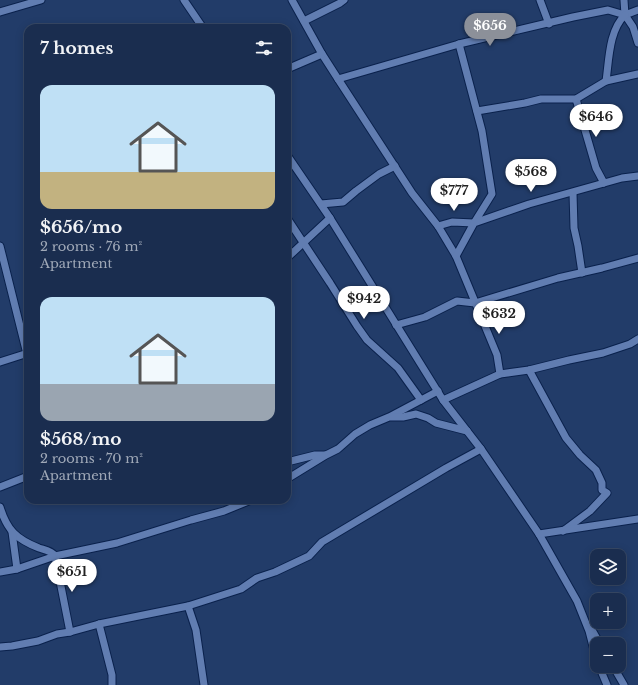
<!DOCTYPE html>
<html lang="en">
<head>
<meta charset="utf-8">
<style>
  body { margin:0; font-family:"Libre Baskerville",serif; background:#273959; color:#f1f3f6; height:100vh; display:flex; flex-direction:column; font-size:15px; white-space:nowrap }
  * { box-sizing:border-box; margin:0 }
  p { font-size:13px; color:#9fa8b7 }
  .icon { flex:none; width:22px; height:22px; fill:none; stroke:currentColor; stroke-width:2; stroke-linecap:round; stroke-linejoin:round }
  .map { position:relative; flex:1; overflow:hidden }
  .panel { position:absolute; left:24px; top:24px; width:267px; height:480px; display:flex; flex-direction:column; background:#1a2d4f; border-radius:12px; box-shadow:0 2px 10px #0003,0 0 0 1px #384966 }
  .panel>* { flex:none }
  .controls { position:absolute; left:590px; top:549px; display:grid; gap:8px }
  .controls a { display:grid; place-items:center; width:36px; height:36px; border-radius:8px; background:#1a2d4f; box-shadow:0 2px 10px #0003,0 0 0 1px #384966; font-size:20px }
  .price { position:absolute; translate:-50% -34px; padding:0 9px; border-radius:14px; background:#fff; color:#222; font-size:13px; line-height:26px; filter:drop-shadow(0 1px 2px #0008) }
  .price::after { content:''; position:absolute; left:50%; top:24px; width:12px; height:9px; margin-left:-6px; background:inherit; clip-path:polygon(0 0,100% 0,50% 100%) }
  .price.active { background:#8c9099; color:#fff }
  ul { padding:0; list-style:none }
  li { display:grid; align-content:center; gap:8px; height:212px; padding:0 16px }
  li span { display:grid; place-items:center; height:124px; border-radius:12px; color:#555 }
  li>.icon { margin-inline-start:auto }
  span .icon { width:72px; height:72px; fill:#fffc; stroke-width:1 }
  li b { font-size:17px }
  h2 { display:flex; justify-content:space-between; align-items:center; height:48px; padding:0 16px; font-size:17px }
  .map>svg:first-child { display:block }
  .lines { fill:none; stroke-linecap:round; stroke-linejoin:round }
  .minor-casing { stroke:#0a214c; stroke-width:9 }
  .minor { stroke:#617db1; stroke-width:7 }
</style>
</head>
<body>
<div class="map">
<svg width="638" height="685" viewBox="0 0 638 685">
  <rect width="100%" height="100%" fill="#223c69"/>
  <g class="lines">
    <defs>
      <g id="minor">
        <path d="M184,0L203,28"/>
        <path d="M292,0L322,54L338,79L412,193L438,226L456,256L497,355L500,374"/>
        <path d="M540,0L549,24"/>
        <path d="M624,0L625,15L633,27L638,43"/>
        <path d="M0,12L41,0"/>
        <path d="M304,21L340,3L344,0"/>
        <path d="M287,69L322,54"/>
        <path d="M338,79L459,44L573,17L608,10L625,15L638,10"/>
        <path d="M606,81C609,60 609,30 625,15"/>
        <path d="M576,99L596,168L604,183"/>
        <path d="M477,111L525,103L541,99H576L606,81L638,74"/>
        <path d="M287,155L330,218L443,400L481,449L539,534L577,601L589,631L597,662"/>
        <path d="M573,193L574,228L578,246L582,273"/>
        <path d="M321,204L343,202L356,191L379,174L395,166"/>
        <path d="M287,218L330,283L357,326L367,340L398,368L421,400"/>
        <path d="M438,226L452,222L474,223L492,194L482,131L459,44"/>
        <path d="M0,246L27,354"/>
        <path d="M456,256L474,223L529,204L622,178L638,176"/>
        <path d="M287,258L330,218"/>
        <path d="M396,325L425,317L457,301L475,303L558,278L602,268L638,258"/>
        <path d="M0,362L28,353"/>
        <path d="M529,370L566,438L580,455L596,470L602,483V490L607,493L590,511L563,531"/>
        <path d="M443,400L500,374L529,370L569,360L603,353L630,344L638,339"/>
        <path d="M391,416L438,391"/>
        <path d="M287,462L315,455H325"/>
        <path d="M287,479L326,455L338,449L355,434L370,425L389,417H403L416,414L428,418L436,423L467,431"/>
        <path d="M0,487L28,476"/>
        <path d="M0,507C7,530 16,539 39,548C45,550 52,551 55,556L70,632"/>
        <path d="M12,532L17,569"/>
        <path d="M539,534L638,519"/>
        <path d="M0,572L17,569L55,556L117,543L191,520L224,511L251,500"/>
        <path d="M188,606L196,630L204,685"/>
        <path d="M99,624L112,675V685"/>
        <path d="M592,630L600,644"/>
        <path d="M0,647L12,646L38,641L57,634L70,632L99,624L188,606L241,589L257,578L275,572L309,556L322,542L446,468L481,449"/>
        <path d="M599,666L607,685"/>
        <path d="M613,666L624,685"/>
      </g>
    </defs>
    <use href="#minor" class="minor-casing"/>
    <use href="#minor" class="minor"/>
  </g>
</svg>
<div class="controls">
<a><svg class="icon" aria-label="layers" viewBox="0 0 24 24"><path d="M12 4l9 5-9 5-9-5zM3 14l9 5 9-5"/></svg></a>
<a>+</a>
<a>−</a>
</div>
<b class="price active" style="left:490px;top:47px">$656</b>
<b class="price" style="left:596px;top:138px">$646</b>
<b class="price" style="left:531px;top:193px">$568</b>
<b class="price" style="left:454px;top:212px">$777</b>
<b class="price" style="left:364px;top:320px">$942</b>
<b class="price" style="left:499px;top:335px">$632</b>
<b class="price" style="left:72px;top:593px">$651</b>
<section class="panel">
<h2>7 homes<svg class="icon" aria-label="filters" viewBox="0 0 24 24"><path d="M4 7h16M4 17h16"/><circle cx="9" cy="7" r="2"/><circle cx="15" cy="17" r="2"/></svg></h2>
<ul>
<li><span style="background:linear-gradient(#bfe0f5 70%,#c2b280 0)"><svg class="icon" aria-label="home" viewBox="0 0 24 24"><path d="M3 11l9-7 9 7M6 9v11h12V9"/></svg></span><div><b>$656/mo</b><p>2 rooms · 76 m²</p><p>Apartment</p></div></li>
<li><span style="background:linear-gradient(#bfe0f5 70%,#9aa5b1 0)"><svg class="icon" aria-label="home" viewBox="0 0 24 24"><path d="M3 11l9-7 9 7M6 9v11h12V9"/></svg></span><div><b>$568/mo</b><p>2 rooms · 70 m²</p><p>Apartment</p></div></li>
</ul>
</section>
</div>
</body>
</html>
